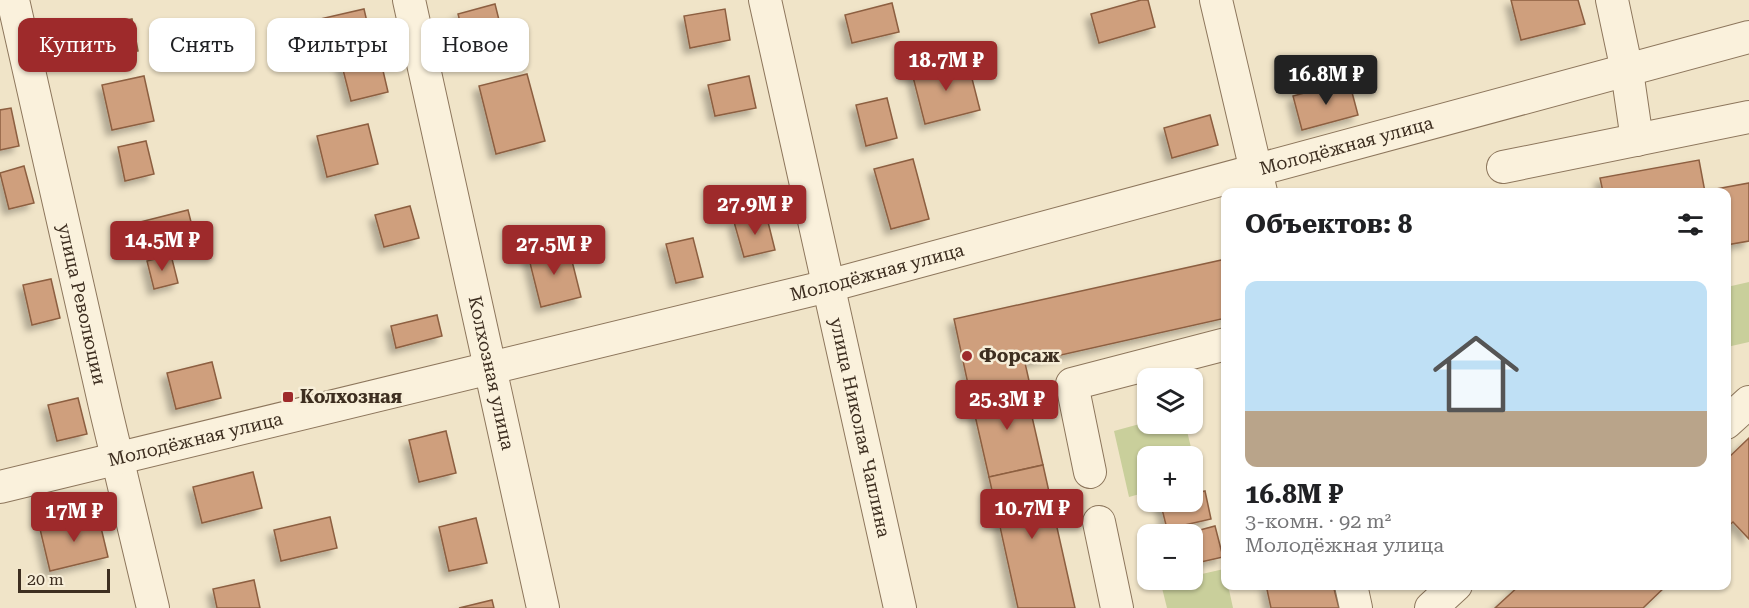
<!DOCTYPE html>
<html lang="ru">
<head>
<meta charset="utf-8">
<style>
  body { margin:0; font-family:"Roboto Serif",serif; background:#f6f6f6; color:#202124; height:100vh; display:flex; flex-direction:column; font-size:22px; white-space:nowrap }
  * { box-sizing:border-box; margin:0 }
  p { font-size:20px; color:#757577 }
  .icon { flex:none; width:33px; height:33px; fill:none; stroke:currentColor; stroke-width:2; stroke-linecap:round; stroke-linejoin:round }
  .map { position:relative; flex:1; overflow:hidden }
  .side { position:absolute; left:1221px; top:188px; width:510px; height:402px; display:flex; flex-direction:column; background:#fff; border-radius:12px; box-shadow:0 2px 4px #0004 }
  .side>* { flex:none }
  .top-card { position:absolute; left:18px; top:18px; width:570px; height:54px; display:flex; gap:12px }
  .fabs { position:absolute; left:1137px; top:368px; display:grid; gap:12px }
  .fabs a { display:grid; place-items:center; width:66px; height:66px; border-radius:12px; background:#fff; box-shadow:0 2px 4px #0004; font-size:30px }
  .scale { position:absolute; left:18px; bottom:15px; width:92px; box-sizing:border-box; padding-left:6px; border:3px solid #3d2e20; border-top:0; font-size:16px; line-height:21px; white-space:nowrap; color:#3d2e20; -webkit-text-stroke:4px #f7eed8; paint-order:stroke }
  .price { position:absolute; translate:-50% -51px; padding:0 14px; border-radius:6px; background:#9e2a2b; color:#fff; font-size:20px; line-height:39px; filter:drop-shadow(0 2px 3px #0008) }
  .price::after { content:''; position:absolute; left:50%; top:36px; width:18px; height:14px; margin-left:-9px; background:inherit; clip-path:polygon(0 0,100% 0,50% 100%) }
  .price.current { background:#222; color:#fff }
  ul { padding:0; list-style:none }
  li { display:grid; align-content:center; gap:12px; height:318px; padding:0 24px }
  li span { display:grid; place-items:center; height:186px; border-radius:12px; color:#555 }
  li>.icon { margin-inline-start:auto }
  span .icon { width:108px; height:108px; fill:#fffc; stroke-width:1 }
  li b { font-size:26px }
  h2 { display:flex; justify-content:space-between; align-items:center; height:72px; padding:0 24px; font-size:26px }
  .chip { padding:0 21px; border-radius:12px; background:#fff; box-shadow:0 2px 4px #0004; font-size:21px; line-height:54px }
  .chip.current { background:#9e2a2b; color:#fff }
  .map>svg:first-child { display:block }
  .green { fill:#c9cf9b }
  .building { fill:#cf9f7d; stroke:#8d5f41; stroke-width:1.5; filter:url(#shadow) }
  .lines { fill:none; stroke-linecap:round; stroke-linejoin:round }
  .minor-casing { stroke:#8d765c; stroke-width:34 }
  .minor { stroke:#faf1dc; stroke-width:32 }
  .poi-dot { fill:#9e2a2b; stroke:#f7eed8; stroke-width:2 }
  .labels { text-anchor:middle; stroke-width:5; stroke-linejoin:round; paint-order:stroke }
  .street-label { font-size:18px; fill:#3d2e20; stroke:#f7eed8 }
  .poi-label { font-size:18px; font-weight:bold; fill:#3d2e20; stroke:#f7eed8; text-anchor:start }
</style>
</head>
<body>
<div class="map">
<svg width="1749" height="608" viewBox="0 0 1749 608">
  <defs>
    <filter id="shadow"><feDropShadow dx="-5.5" dy="5.5" stdDeviation="3" flood-color="#0004"/></filter>
  </defs>
  <rect width="100%" height="100%" fill="#f0e4c8"/>
  <g class="green">
    <path d="M1749,282V342L1727,347V287Z"/>
    <path d="M1147,422L1185,423L1199,480L1193,481L1192,456H1148L1147,492L1129,497L1114,431Z"/>
    <path d="M1224,569L1226,585H1228L1233,608H1167L1161,584L1182,579H1192L1193,576Z"/>
  </g>
  <g class="building">
    <path d="M1141,0H1148L1155,27L1099,43L1091,14Z"/>
    <path d="M1511,0H1578L1585,24L1521,40Z"/>
    <path d="M892,3L899,32L852,43L845,15Z"/>
    <path d="M495,4L505,44L468,53L458,14Z"/>
    <path d="M364,9L371,39L326,48L320,19Z"/>
    <path d="M725,9L730,40L690,48L684,16Z"/>
    <path d="M132,19L138,51L97,59L91,27Z"/>
    <path d="M377,45L388,92L351,101L339,54Z"/>
    <path d="M967,59L980,110L925,124L912,73Z"/>
    <path d="M527,74L545,141L496,154L479,86Z"/>
    <path d="M144,76L154,121L112,130L102,85Z"/>
    <path d="M749,76L756,108L715,116L708,85Z"/>
    <path d="M1349,81L1358,115L1302,130L1293,96Z"/>
    <path d="M887,98L897,138L866,146L856,105Z"/>
    <path d="M11,108L19,146L0,150V110Z"/>
    <path d="M1210,115L1218,145L1172,158L1164,128Z"/>
    <path d="M368,124L378,164L327,177L317,136Z"/>
    <path d="M146,141L154,174L125,181L118,147Z"/>
    <path d="M913,159L929,219L891,229L874,169Z"/>
    <path d="M1699,160L1705,192H1603L1600,178Z"/>
    <path d="M24,166L34,203L9,209L0,173Z"/>
    <path d="M1749,183V241L1726,245V192L1705,191Z"/>
    <path d="M410,206L419,238L384,247L375,215Z"/>
    <path d="M188,210L195,238L142,251L136,223Z"/>
    <path d="M766,214L775,250L744,257L734,222Z"/>
    <path d="M693,238L703,277L676,283L666,244Z"/>
    <path d="M568,245L581,297L541,307L528,255Z"/>
    <path d="M171,255L178,283L154,289L147,261Z"/>
    <path d="M1226,259V318L1025,363L1030,385L971,398L954,319Z"/>
    <path d="M51,279L60,318L32,325L23,285Z"/>
    <path d="M437,315L442,336L396,348L391,326Z"/>
    <path d="M212,362L221,398L176,409L167,373Z"/>
    <path d="M1025,386L1043,465L989,477L971,398Z"/>
    <path d="M78,398L87,434L57,441L48,405Z"/>
    <path d="M446,431L456,473L419,482L409,440Z"/>
    <path d="M1749,438V539L1733,522L1726,528V460Z"/>
    <path d="M1043,465L1075,608H1018L989,477Z"/>
    <path d="M253,472L262,508L202,523L193,487Z"/>
    <path d="M1205,491L1211,519L1167,529L1160,501H1192V494Z"/>
    <path d="M98,515L108,557L50,571L40,529Z"/>
    <path d="M330,517L337,548L281,561L274,530Z"/>
    <path d="M476,518L487,563L449,571L439,527Z"/>
    <path d="M1215,526L1223,557L1192,564V534H1185Z"/>
    <path d="M254,580L260,608H217L213,589Z"/>
    <path d="M1266,585H1333L1339,608H1271Z"/>
    <path d="M1520,585H1558L1561,588L1564,585H1667L1643,608H1495Z"/>
    <path d="M492,600L494,608H459Z"/>
  </g>
  <g class="lines">
    <defs>
      <g id="minor">
        <path id="s1" d="M13,0L106,411L153,608"/>
        <path id="s2" d="M409,0L543,608"/>
        <path id="s3" d="M765,0L900,608"/>
        <path d="M1216,0L1261,192"/>
        <path d="M1612,0L1627,71L1637,140"/>
        <path d="M1503,167L1749,117"/>
        <path d="M1726,423L1749,402"/>
        <path d="M1090,472L1072,384L1226,344"/>
        <path id="s4" d="M0,487L828,286L1749,37"/>
        <path d="M1099,522L1117,608"/>
        <path d="M1351,585L1356,608"/>
        <path d="M1431,608L1456,585"/>
      </g>
    </defs>
    <use href="#minor" class="minor-casing"/>
    <use href="#minor" class="minor"/>
  </g>
  <g class="poi-dot">
    <circle cx="967" cy="356" r="6"/>
    <rect x="282" y="391" width="12" height="12" rx="3"/>
  </g>
  <g class="labels">
    <g class="street-label">
      <text dy="6" stroke="none"><textPath href="#s4" startOffset="1389">Молодёжная улица</textPath></text>
      <text dy="6" stroke="none"><textPath href="#s4" startOffset="903">Молодёжная улица</textPath></text>
      <text dy="6" stroke="none"><textPath href="#s1" startOffset="312">улица Революции</textPath></text>
      <text dy="6" stroke="none"><textPath href="#s2" startOffset="382">Колхозная улица</textPath></text>
      <text dy="6" stroke="none"><textPath href="#s3" startOffset="438">улица Николая Чаплина</textPath></text>
      <text dy="6" stroke="none"><textPath href="#s4" startOffset="201">Молодёжная улица</textPath></text>
    </g>
    <g class="poi-label">
      <text x="979" y="362">Форсаж</text>
      <text x="300" y="403">Колхозная</text>
    </g>
  </g>
</svg>
<div class="fabs">
<a><svg class="icon" aria-label="layers" viewBox="0 0 24 24"><path d="M12 4l9 5-9 5-9-5zM3 14l9 5 9-5"/></svg></a>
<a>+</a>
<a>−</a>
</div>
<div class="scale">20 m</div>
<b class="price" style="left:946px;top:92px">18.7M ₽</b>
<b class="price current" style="left:1326px;top:106px">16.8M ₽</b>
<b class="price" style="left:755px;top:236px">27.9M ₽</b>
<b class="price" style="left:162px;top:272px">14.5M ₽</b>
<b class="price" style="left:554px;top:276px">27.5M ₽</b>
<b class="price" style="left:1007px;top:431px">25.3M ₽</b>
<b class="price" style="left:1032px;top:540px">10.7M ₽</b>
<b class="price" style="left:74px;top:543px">17M ₽</b>
<div class="top-card">
<a class="chip current">Купить</a>
<a class="chip">Снять</a>
<a class="chip">Фильтры</a>
<a class="chip">Новое</a>
</div>
<section class="side">
<h2>Объектов: 8<svg class="icon" aria-label="filters" viewBox="0 0 24 24"><path d="M4 7h16M4 17h16"/><circle cx="9" cy="7" r="2"/><circle cx="15" cy="17" r="2"/></svg></h2>
<ul>
<li><span style="background:linear-gradient(#bfe0f5 70%,#b9a48a 0)"><svg class="icon" aria-label="home" viewBox="0 0 24 24"><path d="M3 11l9-7 9 7M6 9v11h12V9"/></svg></span><div><b>16.8M ₽</b><p>3-комн. · 92 m²</p><p>Молодёжная улица</p></div></li>
</ul>
</section>
</div>
</body>
</html>
